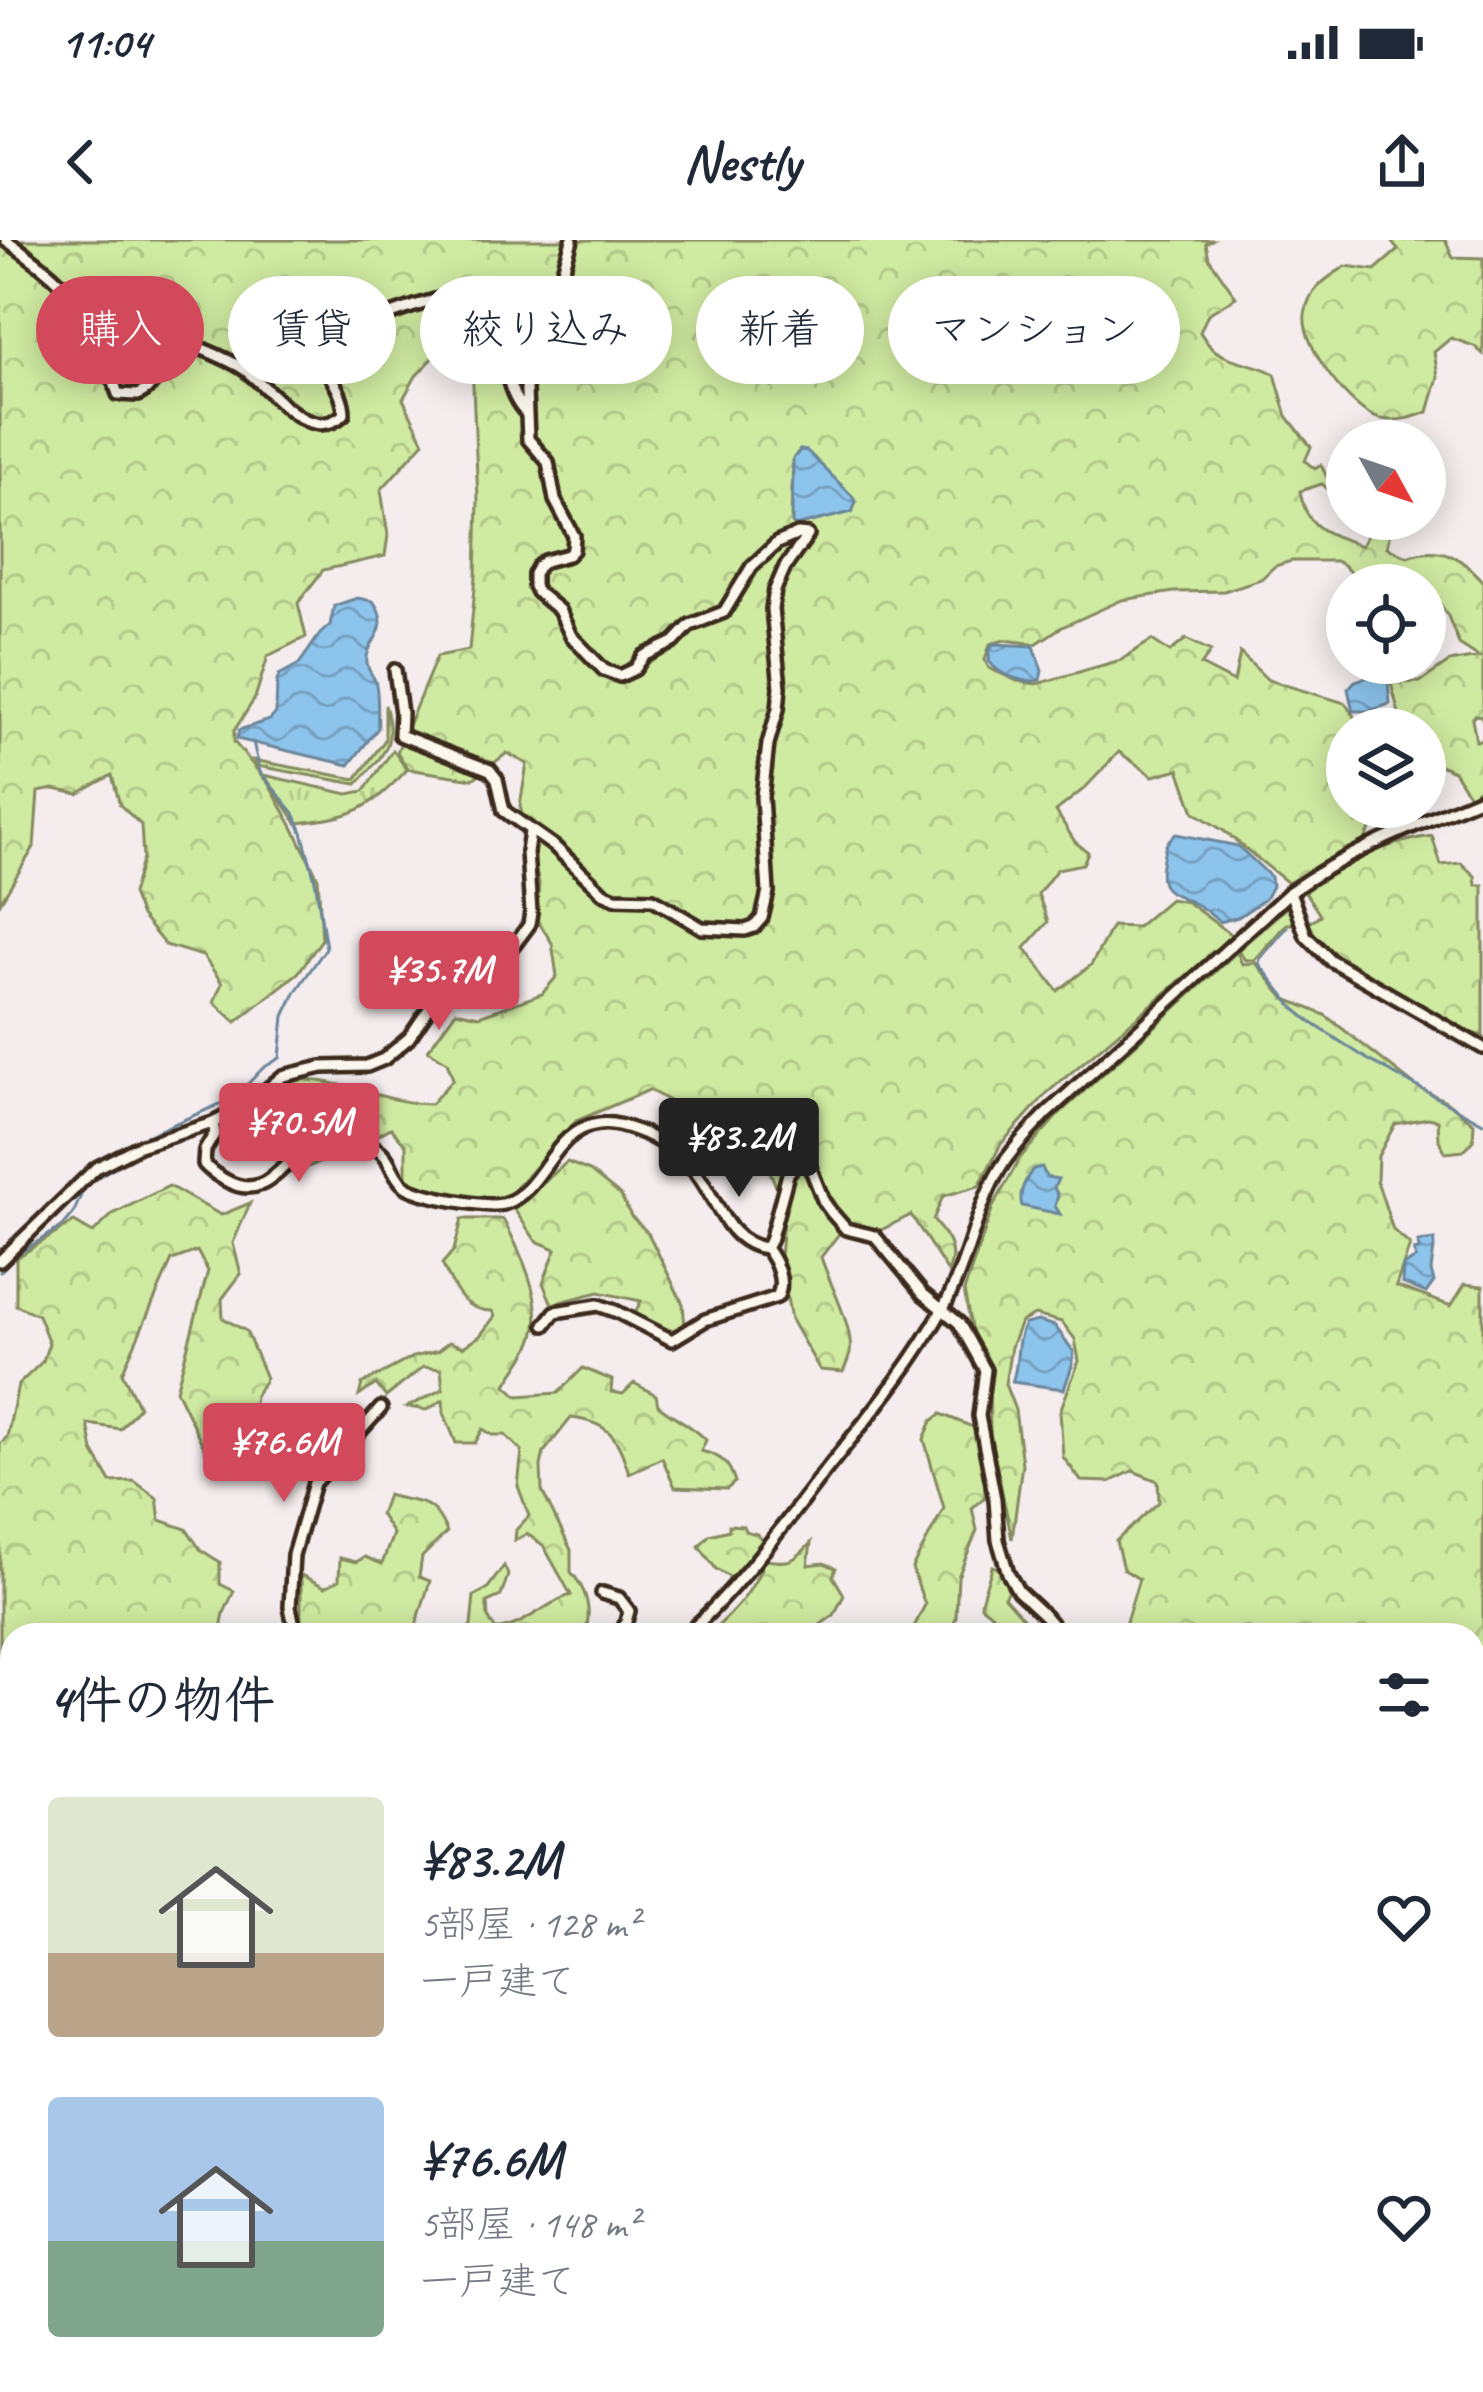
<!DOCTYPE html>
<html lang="ja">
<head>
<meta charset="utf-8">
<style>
  body { margin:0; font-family:Caveat,"Klee One",sans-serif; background:#f6f6f7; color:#1f2937; height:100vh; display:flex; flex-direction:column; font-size:45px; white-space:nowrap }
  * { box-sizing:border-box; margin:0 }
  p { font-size:39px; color:#747a83 }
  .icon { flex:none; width:66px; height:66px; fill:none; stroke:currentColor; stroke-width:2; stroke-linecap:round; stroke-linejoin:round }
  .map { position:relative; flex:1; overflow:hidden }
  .side { position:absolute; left:0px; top:1383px; width:1485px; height:771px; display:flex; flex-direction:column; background:#fff; border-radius:36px 36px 0 0; box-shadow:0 6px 30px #0003 }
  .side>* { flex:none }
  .top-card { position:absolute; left:36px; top:36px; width:1413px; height:108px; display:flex; gap:24px }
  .needle { width:78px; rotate:130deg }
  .buttons { position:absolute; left:1326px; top:180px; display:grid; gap:24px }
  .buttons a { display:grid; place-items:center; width:120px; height:120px; border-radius:50%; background:#fff; box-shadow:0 6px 30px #0003; font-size:60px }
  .price { position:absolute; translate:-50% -102px; padding:0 27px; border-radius:12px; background:#d1495b; color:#fff; font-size:39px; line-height:78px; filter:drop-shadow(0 3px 6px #0008) }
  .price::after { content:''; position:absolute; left:50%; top:72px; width:36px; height:27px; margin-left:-18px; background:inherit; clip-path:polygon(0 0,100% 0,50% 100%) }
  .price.on { background:#222; color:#fff }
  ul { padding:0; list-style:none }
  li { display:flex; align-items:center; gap:36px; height:300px; padding:0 48px }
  li span { display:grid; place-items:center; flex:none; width:336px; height:240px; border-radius:12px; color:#555 }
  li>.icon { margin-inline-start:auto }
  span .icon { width:144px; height:144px; fill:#fffc; stroke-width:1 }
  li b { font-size:51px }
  h2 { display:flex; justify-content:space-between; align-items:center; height:144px; padding:0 48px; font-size:51px }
  .chip { padding:0 42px; border-radius:54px; background:#fff; box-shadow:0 6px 30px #0003; font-size:42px; line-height:108px }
  .chip.on { background:#d1495b; color:#fff }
  .status { display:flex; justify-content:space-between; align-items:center; height:84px; padding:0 60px; background:#fff; direction:ltr }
  .status svg { height:33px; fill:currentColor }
  header { display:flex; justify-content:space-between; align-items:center; height:156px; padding:0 48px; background:#fff; font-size:54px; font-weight:700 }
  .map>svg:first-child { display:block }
  .grass { fill:url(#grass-tufts); stroke:#858a60; stroke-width:3 }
  .forest { fill:url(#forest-crowns); stroke:#858a60; stroke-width:3; fill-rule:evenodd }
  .water { fill:url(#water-waves); stroke:#6c869a; stroke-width:3 }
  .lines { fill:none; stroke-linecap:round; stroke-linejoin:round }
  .stream { stroke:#6c869a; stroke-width:3 }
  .canal { stroke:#8dc4ec; stroke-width:10 }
  .river { stroke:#8dc4ec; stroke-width:18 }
  .minor-casing { stroke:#3b2a1e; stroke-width:18 }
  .minor { stroke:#fbf7ec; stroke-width:9 }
</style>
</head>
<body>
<div class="status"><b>11:04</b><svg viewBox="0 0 49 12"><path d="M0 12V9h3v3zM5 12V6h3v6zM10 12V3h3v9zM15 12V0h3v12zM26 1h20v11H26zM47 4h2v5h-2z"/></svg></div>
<header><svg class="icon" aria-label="back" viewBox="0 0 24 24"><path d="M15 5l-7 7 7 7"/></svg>Nestly<svg class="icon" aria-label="share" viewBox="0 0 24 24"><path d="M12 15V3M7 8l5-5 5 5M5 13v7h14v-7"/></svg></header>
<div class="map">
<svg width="1483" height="2152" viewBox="0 0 1483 2152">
  <defs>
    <pattern id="grass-tufts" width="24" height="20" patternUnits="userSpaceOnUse" patternTransform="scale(3)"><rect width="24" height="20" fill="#cfeaa1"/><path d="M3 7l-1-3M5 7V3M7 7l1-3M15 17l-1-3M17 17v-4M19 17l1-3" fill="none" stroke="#b3c98a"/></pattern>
    <pattern id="forest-crowns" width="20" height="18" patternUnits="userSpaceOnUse" patternTransform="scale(3)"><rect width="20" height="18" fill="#cfeaa1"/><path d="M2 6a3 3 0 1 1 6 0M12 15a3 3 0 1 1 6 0" fill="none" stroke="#b3c98a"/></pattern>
    <pattern id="water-waves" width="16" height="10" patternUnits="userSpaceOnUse" patternTransform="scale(3)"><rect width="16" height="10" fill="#8dc4ec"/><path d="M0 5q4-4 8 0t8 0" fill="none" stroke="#749fbf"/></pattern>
  </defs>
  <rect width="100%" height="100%" fill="#f4eced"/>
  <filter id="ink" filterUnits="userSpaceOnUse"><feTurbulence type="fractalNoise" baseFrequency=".00833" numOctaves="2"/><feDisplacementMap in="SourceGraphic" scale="24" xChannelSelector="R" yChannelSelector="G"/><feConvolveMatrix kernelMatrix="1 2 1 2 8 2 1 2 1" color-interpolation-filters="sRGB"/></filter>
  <g filter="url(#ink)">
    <g class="grass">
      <path d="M385,465C397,507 384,513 357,544L257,526L253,520L356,539L385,500Z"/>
      <path d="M393,510L407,530C367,571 353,577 297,583L264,535L348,554L364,551Z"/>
      <path d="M1288,666L1295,684H1286L1255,720H1245L1238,710Z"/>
    </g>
    <g class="forest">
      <path d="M0,0H1212L1206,4L1209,18L1236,57L1208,74L1200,92C1204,98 1208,105 1213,109C1231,123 1257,123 1275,134L1287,176L1311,207L1305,221L1315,229L1321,225L1334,251L1331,252L1322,244L1300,251C1307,291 1327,292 1361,306L1370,289L1379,286L1390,291L1387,307L1407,316C1442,304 1460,316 1483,342V481L1481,476L1475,475L1472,479L1476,501L1483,500V546L1469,555L1454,531L1425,519V489H1403L1391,443L1420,442L1449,422L1479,417L1459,404L1448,376L1431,350L1425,351V345H1362L1343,325L1335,321H1291L1275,326L1261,339L1224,351L1174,352L1122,360L1060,388L1036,404L1005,400L990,404L985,420L989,428L1017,441L1037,444L1121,420L1152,400L1170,412L1186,399L1211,411L1201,425L1234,442L1240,413L1268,440L1345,463L1361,486V489H1347V567H1368L1371,588L1365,600L1288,643L1224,591L1194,572L1179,529L1153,536L1119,512L1085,548L1056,571L1075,602L1088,612L1083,624L1057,629L1038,654L1048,682L1025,708L1058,751L1091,725L1112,686L1137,687L1170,659L1187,662L1233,696L1048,852L1001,904L979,946L943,956L933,980C947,997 958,1009 948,1032L911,975L875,993L841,991L821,1017C829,1043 854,1087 850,1113C849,1119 846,1125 843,1132L820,1130L791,1080L780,1018L784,967L766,921L742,919L707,882L649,850L576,881L507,958L466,959L406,943V905L391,888L336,917L266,941L292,895L262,871C270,859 283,844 298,840C300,839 316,841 318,841C357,845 393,864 431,864L453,839L447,822L428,810L456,771L479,776L542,754L557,736L552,703L536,678L539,643L520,566L527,524L507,513L473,539L408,529L397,512L437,416L469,410L476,337L478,260L472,124L444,107L416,136L403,159L424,202L381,250L388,295L385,316L323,330L298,363L306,397L268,416L255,458L234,491V502L268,543L292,585L318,638L322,699L298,733L236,782L214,762L222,743L203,716L165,705L141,676L132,654L143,618L141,585L120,565L112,535L78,554L54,549L38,552L34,607L0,663ZM800,210L806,211L852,256L856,262L852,272L795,286L791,277L793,219Z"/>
      <path d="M1390,0H1445L1453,17L1483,18V114L1474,106L1451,98L1434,112L1438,137L1428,172C1412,178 1398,182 1381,179C1352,173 1301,106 1305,75C1308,49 1327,38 1346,26L1375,30L1398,10Z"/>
      <path d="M1432,596L1441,625L1461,623L1475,636L1476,645H1483V796C1448,788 1316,717 1306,685L1320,675L1303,649C1345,624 1384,602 1432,596Z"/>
      <path d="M1237,712L1242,724L1256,723L1284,758L1325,775L1417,847L1446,861L1474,883L1473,901L1463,911L1446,913L1439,900L1438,880L1428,878L1395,884L1378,916L1377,941L1393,990L1410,1005L1396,1046L1451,1066L1465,1044L1483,1046V1716L1473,1720V1395H1122L1139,1339L1123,1329L1116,1301L1159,1262L1158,1241L1133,1231L1109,1242L1081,1241L1063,1217L1060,1171L1079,1121L1075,1099L1062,1082L1035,1075L1021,1082L1011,1107L1005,1144L1015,1170L1022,1224L1012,1299L990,1195L989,1129L974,1102L964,1051L993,967L1020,918L1059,874Z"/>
      <path d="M567,922L590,931L621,956L631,976L648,993L683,1064L685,1087L667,1098L633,1077L641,1061L599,1052L552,1064L543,1043L556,1009L536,1001L514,969Z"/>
      <path d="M169,946L221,975L250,963L233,1003L241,1034L222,1059L223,1078L246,1091L266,1138L255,1156L250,1199L236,1220L208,1216L176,1150L208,1031L197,1011L172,1020L122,1133L139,1167L120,1189L88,1184L93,1211L111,1242L134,1241L157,1258L160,1280L186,1289L201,1310L220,1322V1344L234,1351L224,1373L220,1395H12V1454L0,1451V1204L7,1197L18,1145L43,1121L49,1103L38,1075L16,1065V1018L74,982L93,993L113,974Z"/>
      <path d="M462,979H503C519,1009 545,1061 534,1096C529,1114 515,1129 506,1145L518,1156L558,1153L583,1128L612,1140L611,1152L623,1154L634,1143L656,1155L658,1165C674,1178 692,1185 706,1200L701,1211C721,1216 729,1222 735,1242L727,1249L675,1247L662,1218L629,1233C617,1197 611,1183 571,1178L544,1212L541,1226L542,1251L571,1310V1332C587,1350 592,1372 585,1395H464L471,1386L474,1356L487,1349L504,1326L508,1335L501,1356L487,1362L488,1377L495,1389C522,1389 546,1362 571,1355L543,1305L527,1294L515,1300L516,1290L529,1276L518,1246L522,1211L505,1195H492L483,1189L475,1203H456L444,1173L443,1160L427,1170L407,1167L443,1149L441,1129L423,1127L386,1157L376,1144L359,1156L362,1144L413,1117L438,1111L449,1102L463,1107L480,1096L495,1076L492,1071C461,1071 454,1047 442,1024L454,1010Z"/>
      <path d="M941,1174L973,1187L984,1225L985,1257L972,1268L977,1290L958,1337L956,1377L950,1395H910L925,1365L912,1328L944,1268L924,1199L932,1181Z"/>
      <path d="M387,1255C419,1265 431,1255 447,1292L422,1317L419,1337L430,1341L415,1389L392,1395H301V1335L325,1347L339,1340L340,1318L356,1322L365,1317L382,1324L393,1294L380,1274Z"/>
      <path d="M729,1285L743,1286L745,1291L757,1294L763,1301L731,1338L716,1329L699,1306L709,1295L729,1290Z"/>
      <path d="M811,1303L808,1325L824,1323L836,1328L833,1336L844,1355L834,1375L806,1395H708C733,1373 753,1353 764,1320C790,1323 793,1323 811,1303Z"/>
      <path d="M992,1326L1003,1330L1009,1349L1004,1357L1029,1385L1038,1389L1041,1395H1001L998,1379L981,1366C980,1357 990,1338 992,1326Z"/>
      <path d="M12,1702V1871L4,1872L0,1882V1704Z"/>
    </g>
    <g class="water">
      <path d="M800,210L807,211L852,256L856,262L852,272L795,286L792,283L793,219Z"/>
      <path d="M357,358L373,361C395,391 364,401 367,423C368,432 372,433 375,441C379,452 377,475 378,488L349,525L237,499L239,490L270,480L276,473L277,441L279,435L299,424L320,394L330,385L334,366Z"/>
      <path d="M993,404L1034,406L1042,431L1040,440C1024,444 998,435 989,421L990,409Z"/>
      <path d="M1371,436H1381L1388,442L1390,464L1369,471H1353L1348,449L1355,441Z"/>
      <path d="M1176,594L1238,606L1271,637L1272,646L1265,659L1238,677L1220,682C1212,676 1205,669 1197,665C1170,650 1156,655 1163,618C1165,606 1166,601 1176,594Z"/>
      <path d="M1042,927L1046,937L1058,939L1054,948L1058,955L1055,966L1060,974L1022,966C1018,953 1025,940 1033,929Z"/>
      <path d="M1435,1000L1431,1031L1434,1042L1426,1053L1402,1043L1403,1026L1416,1018L1414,1011L1419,1010L1418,1002Z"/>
      <path d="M1038,1081L1055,1086L1074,1112L1072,1126L1064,1149L1012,1142C1020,1122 1014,1104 1025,1084Z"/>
    </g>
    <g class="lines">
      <g class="stream">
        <path d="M1287,687L1260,719L1259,724L1295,769L1312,783L1367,819L1483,883"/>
        <path d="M151,894L234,858L263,828L280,818L284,776L296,751L326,708L315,640L302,592L294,573L260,532L253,502"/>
        <path d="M0,1032L16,1015L63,986L73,974L86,944L137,914"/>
        <path d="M1473,1760L1483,1755"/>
      </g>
      <path class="canal" d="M487,2142L493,2152"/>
      <g class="river">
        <path d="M0,1487L12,1490"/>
        <path d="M1204,2152V2142"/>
      </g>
      <defs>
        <g id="minor">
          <path d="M6,0C39,23 70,46 90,81C103,103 109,130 118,154L138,155L146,150L189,103C206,111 226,118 242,128C271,147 308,207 344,174C344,149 323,131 316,108L325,98C356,88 443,51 470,55C482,57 493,66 502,74C504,106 502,149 526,173"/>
          <path d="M395,430L401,473L400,495L490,530L497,539L504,571L555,607L603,653L615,658L653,659L702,688L745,690L754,687L762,678L768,652L762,557L768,504L778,469L780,447L772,369L775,350L785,327L808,295L798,294L777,303L752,326L724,372L690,385L674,402L644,416L635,429L620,436L604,430L571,396L559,370L537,352L534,346V334L538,327L545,321L568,315L573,310L574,296L555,260L548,222L528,199L526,151L527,123L536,87L561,37L572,0"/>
          <path d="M1290,652L1306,696L1330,720L1483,808"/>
          <path d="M213,883L215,893L205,910L204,924C211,932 217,935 225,940C277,970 289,894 335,897C350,897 375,903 385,916C392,925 395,939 405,946C420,956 486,968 503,964C545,952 551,889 599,884C614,882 629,888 643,893C665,903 686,919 700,938C719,965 729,1004 766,1008L770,1001L788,934L801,916L806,917L824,962L832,973L846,989L875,996L923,1054L959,1083L985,1130L979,1176L995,1259L998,1300L1008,1333L1018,1351L1045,1376L1051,1383L1054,1395"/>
          <path d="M0,1021L96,928L139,906L213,883L248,865L283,836L322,827L367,826L384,819L409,798L441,751L467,738L494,732L529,685L531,672L527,612L530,592"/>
          <path d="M545,1085L555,1072L598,1065L615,1071L672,1100L705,1080L777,1057C786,1042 776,1021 766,1008"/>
          <path d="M602,1353L619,1358L629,1371L622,1395"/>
          <path d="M296,1395L290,1367L293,1315L314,1243L381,1168"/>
          <path d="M686,1395C738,1348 779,1291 822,1235C866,1180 911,1127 945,1065C968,1022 975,972 999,930C1012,909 1029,892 1046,874L1290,652C1349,610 1417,585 1483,557"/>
          <path d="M0,1456L12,1458"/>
          <path d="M0,1498L12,1510"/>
          <path d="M0,1664L12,1669"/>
          <path d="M1473,1768L1483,1762"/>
          <path d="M1473,2026L1483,2001"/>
          <path d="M165,2142L168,2152"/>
          <path d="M366,2142L370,2152"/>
          <path d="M479,2142L484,2152"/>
          <path d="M1013,2142L1032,2152"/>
          <path d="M1221,2142L1222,2152"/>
          <path d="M227,2152L228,2142"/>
          <path d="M686,2152L696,2142"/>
          <path d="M1114,2152L1121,2142"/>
          <path d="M1438,2152L1440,2142"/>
        </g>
      </defs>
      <use href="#minor" class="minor-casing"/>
      <use href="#minor" class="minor"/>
    </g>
  </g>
</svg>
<div class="buttons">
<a><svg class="needle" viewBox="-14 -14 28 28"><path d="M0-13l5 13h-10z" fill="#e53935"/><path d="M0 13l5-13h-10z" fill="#747a83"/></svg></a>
<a><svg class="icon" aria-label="locate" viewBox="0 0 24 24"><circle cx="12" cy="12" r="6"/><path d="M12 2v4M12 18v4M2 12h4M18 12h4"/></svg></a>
<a><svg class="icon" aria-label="layers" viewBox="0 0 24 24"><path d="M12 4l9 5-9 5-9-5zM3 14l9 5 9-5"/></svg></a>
</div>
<b class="price" style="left:439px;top:793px">¥35.7M</b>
<b class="price" style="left:299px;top:945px">¥70.5M</b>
<b class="price on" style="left:739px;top:960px">¥83.2M</b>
<b class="price" style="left:284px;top:1265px">¥76.6M</b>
<div class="top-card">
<a class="chip on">購入</a>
<a class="chip">賃貸</a>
<a class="chip">絞り込み</a>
<a class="chip">新着</a>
<a class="chip">マンション</a>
</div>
<section class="side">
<h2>4件の物件<svg class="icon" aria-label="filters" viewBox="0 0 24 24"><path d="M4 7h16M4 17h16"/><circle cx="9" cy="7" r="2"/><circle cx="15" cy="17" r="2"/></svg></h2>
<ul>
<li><span style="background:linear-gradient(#dfe7d0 65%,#b9a48a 0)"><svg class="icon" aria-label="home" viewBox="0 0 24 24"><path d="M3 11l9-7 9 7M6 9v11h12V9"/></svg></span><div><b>¥83.2M</b><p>5部屋 · 128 m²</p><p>一戸建て</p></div><svg class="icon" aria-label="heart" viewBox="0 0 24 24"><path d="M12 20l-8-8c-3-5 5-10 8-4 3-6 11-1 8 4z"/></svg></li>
<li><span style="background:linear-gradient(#a9c7e8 60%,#7fa58c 0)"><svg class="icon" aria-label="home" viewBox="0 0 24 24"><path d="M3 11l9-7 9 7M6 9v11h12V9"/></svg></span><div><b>¥76.6M</b><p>5部屋 · 148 m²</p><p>一戸建て</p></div><svg class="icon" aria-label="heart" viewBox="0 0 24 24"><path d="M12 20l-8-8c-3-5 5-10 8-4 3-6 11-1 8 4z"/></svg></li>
</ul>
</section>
</div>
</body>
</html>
